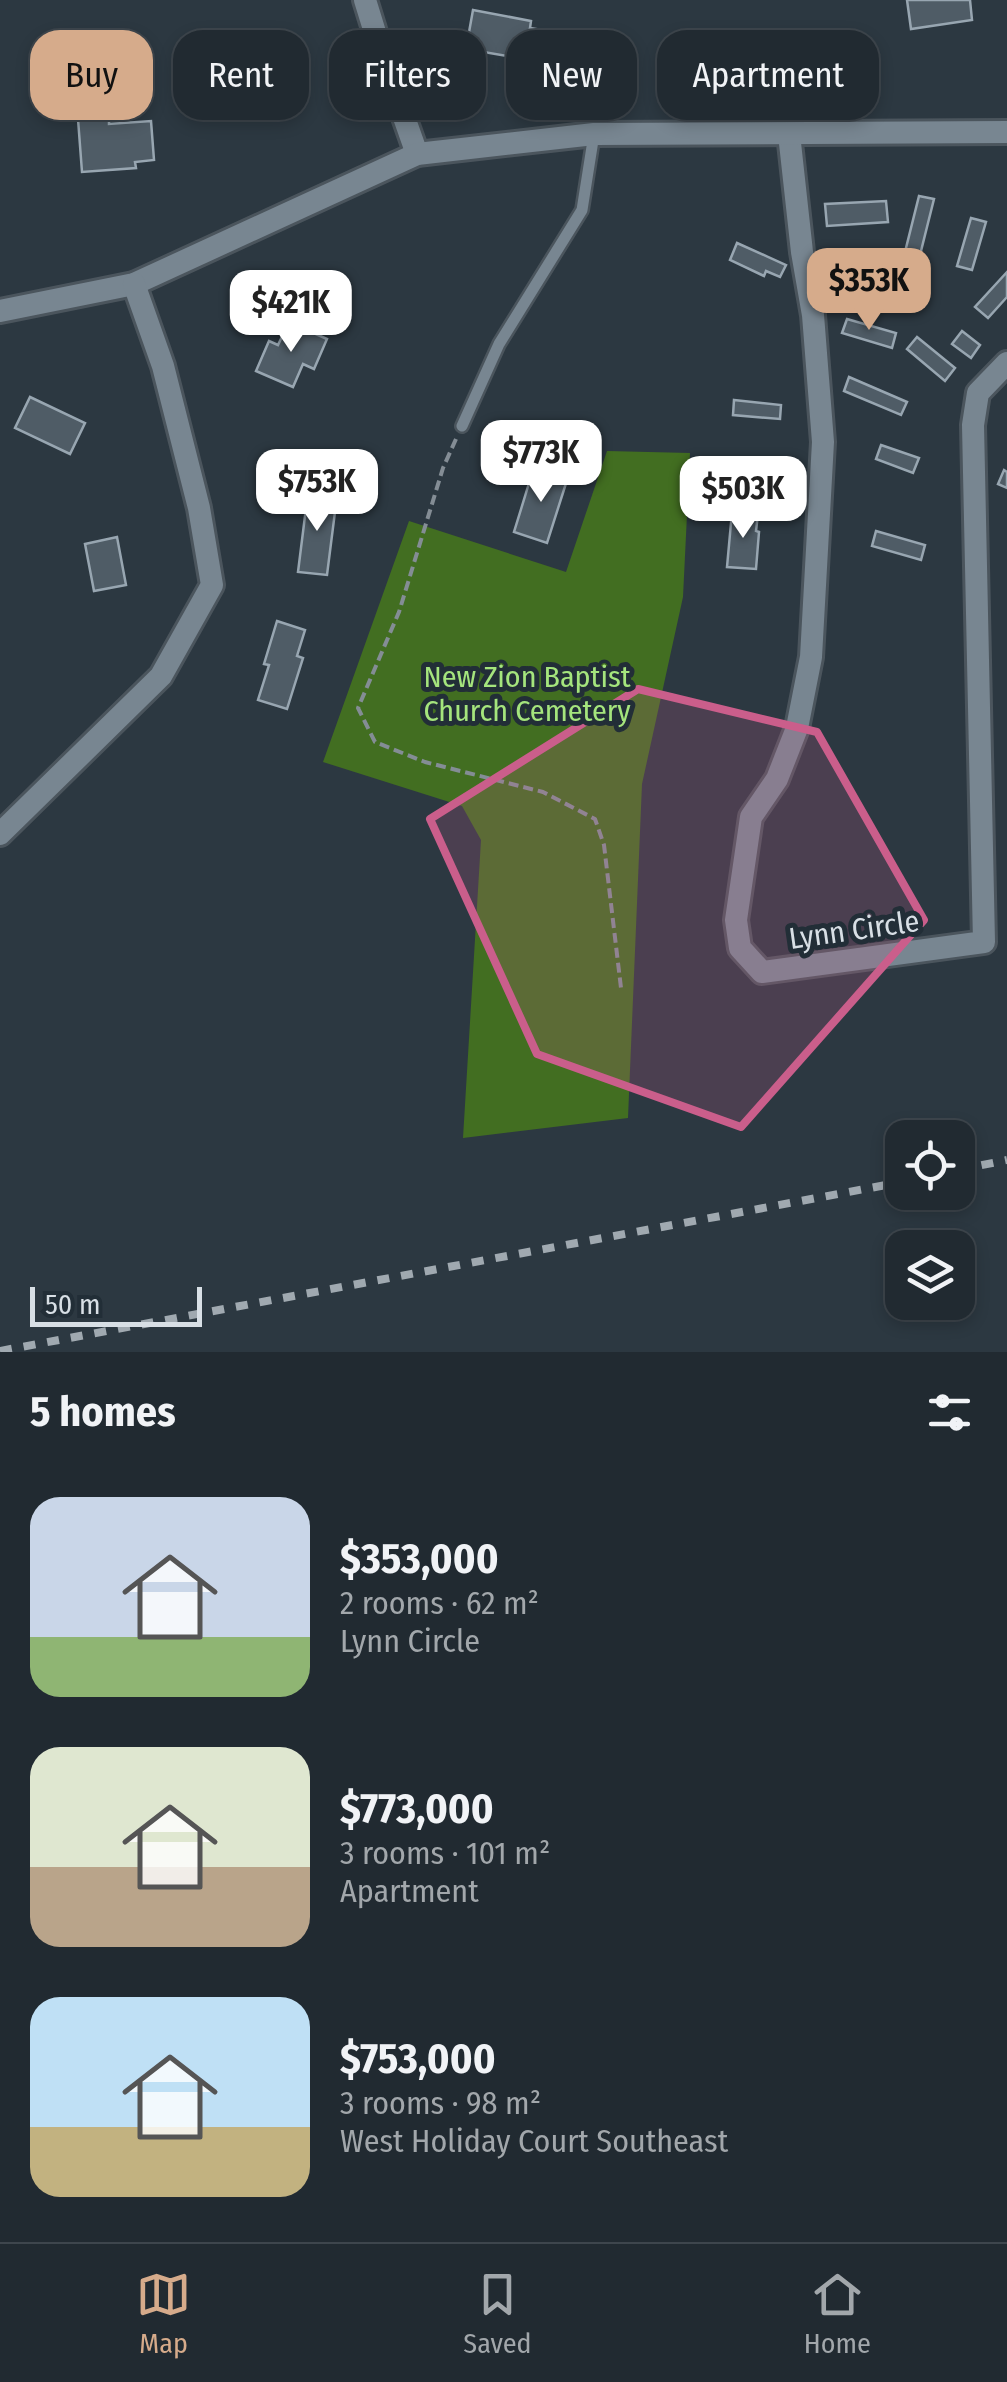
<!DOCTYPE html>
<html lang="en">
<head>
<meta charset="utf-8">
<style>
  body { margin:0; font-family:"Fira Sans Condensed",sans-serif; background:#293239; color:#f1f3f6; height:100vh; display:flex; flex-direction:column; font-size:38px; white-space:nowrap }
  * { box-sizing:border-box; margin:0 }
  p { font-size:32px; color:#a2a7ab }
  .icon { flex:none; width:55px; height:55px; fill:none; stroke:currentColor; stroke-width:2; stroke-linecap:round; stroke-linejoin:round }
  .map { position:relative; height:1352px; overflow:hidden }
  .side { display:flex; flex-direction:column; background:#212a31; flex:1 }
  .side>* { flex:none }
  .hud { position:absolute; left:30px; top:30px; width:948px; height:90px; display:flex; gap:20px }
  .fabs { position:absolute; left:885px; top:1120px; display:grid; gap:20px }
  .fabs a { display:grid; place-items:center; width:90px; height:90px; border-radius:20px; background:#212a31; box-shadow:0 5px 15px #0003,0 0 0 2px #3e464d; font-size:50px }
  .scale { position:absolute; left:30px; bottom:25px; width:172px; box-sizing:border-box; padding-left:10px; border:5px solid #d8dfe5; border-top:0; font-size:28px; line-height:35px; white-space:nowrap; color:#d8dfe5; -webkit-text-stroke:8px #222e37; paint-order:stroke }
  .price { position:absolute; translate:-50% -85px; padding:0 22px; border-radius:20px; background:#fff; color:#222; font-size:32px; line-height:65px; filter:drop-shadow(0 2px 5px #0008) }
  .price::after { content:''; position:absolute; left:50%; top:60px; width:30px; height:22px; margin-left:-15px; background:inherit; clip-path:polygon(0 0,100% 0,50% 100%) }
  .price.selected { background:#d6ab8b; color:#111 }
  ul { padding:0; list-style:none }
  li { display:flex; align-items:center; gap:30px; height:250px; padding:0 30px }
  li span { display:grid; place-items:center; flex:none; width:280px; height:200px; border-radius:30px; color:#555 }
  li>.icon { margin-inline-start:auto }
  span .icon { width:120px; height:120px; fill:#fffc; stroke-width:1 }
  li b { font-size:42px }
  h2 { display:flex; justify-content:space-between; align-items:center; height:120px; padding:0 30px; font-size:42px }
  .pill { padding:0 35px; border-radius:30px; background:#212a31; box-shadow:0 5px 15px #0003,0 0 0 2px #3e464d; font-size:35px; line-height:90px }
  .pill.selected { background:#d6ab8b; color:#111 }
  .tabs { display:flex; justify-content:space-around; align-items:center; height:140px; border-top:2px solid #3e464d; background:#212a31; font-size:28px; color:#a2a7ab }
  .tabs a { display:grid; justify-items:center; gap:5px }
  .tabs .selected { color:#d6ab8b }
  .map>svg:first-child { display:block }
  .green { fill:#426e21 }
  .building { fill:#4f5c66; stroke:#98a6b1; stroke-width:2.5 }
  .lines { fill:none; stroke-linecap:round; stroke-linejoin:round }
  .service-casing { stroke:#4b555d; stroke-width:16 }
  .minor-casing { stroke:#4b555d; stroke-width:28 }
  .path { stroke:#848d95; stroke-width:4; stroke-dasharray:10 5; stroke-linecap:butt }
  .service { stroke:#788691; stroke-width:11 }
  .minor { stroke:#788691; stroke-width:22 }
  .rail { stroke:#a0a9b0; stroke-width:8; stroke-dasharray:12 12; stroke-linecap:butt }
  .marked { fill:#ca5e8b; fill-opacity:0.2; stroke:#ca5e8b; stroke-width:8; stroke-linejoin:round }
  .labels { text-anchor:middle; stroke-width:10; stroke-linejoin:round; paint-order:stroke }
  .park-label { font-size:30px; fill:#a5e57d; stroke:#222e37 }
  .street-label { font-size:30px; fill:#d8dfe5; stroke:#222e37 }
</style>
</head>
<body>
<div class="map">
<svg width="1007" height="1352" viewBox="0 0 1007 1352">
  <rect width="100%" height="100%" fill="#2c3841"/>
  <path class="green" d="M607,451L690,453L683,597L642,784L628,1118L463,1138L481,840L462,806L323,762L409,521L566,572Z"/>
  <g class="building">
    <path d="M907,0H970L972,20L911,29Z"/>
    <path d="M473,10L531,21L530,28L548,31L543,62L466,49Z"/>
    <path d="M226,44L259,51L255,68L262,70L257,96L252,95L248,113L213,106Z"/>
    <path d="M109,117V124L151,121L154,160L135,162L136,168L82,172L78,119Z"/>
    <path d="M919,196L934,199L917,267L902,264Z"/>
    <path d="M886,201L888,222L827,226L825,204Z"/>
    <path d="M971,218L986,222L972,270L957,266Z"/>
    <path d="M737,243L786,265L780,277L766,271L764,276L730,260Z"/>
    <path d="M1007,272V297L988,318L975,307Z"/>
    <path d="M845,275L896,281L895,296L843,289Z"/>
    <path d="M847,319L896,333L892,348L842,333Z"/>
    <path d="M289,322L327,339L314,369L303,364L293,387L256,371L269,341L278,345Z"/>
    <path d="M962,331L980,345L971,358L952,344Z"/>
    <path d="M917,337L955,368L945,381L907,349Z"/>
    <path d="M849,377L907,402L901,415L844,391Z"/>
    <path d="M30,397L85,423L70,454L15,428Z"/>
    <path d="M734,400L781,405L780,419L733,415Z"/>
    <path d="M881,445L919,458L913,473L876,459Z"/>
    <path d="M534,467L568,477L547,543L514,532Z"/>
    <path d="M1004,470L1007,472V488L998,484Z"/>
    <path d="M308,492L337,496L327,575L298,572Z"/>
    <path d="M732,512L758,514L756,531L759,532L756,569L727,567Z"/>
    <path d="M876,531L925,545L921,560L872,546Z"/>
    <path d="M117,537L126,585L94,591L85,544Z"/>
    <path d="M277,621L305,630L297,656L303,658L287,709L258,700L269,665L264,664Z"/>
  </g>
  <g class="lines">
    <defs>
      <path id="service" d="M462,426L499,344L582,210L594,134"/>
      <g id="minor">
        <path d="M365,0L381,52L417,154"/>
        <path d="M789,134L802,252L813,315L823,442L811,657L797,728L777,779L751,817L736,920L740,948L762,972L984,942L973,425L978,393L1007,363"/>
        <path d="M0,311L134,284L417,154L594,134L1007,132"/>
        <path d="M0,834L161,676L212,585L199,508L163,366L134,284"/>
      </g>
    </defs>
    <use href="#service" class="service-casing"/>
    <use href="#minor" class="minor-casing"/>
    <path class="path" d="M456,439L443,468L399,612L358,708L375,742L425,762L543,792L595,819L604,845L621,988"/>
    <use href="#service" class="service"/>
    <use href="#minor" class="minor"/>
    <g class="rail">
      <path d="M958,1170L1007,1160"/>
      <path d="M0,1351L902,1182"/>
    </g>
  </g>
  <path class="marked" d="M638,689L817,732L924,920L741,1127L537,1054L430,819Z"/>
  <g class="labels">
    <g class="park-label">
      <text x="527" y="687">New Zion Baptist<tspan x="527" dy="34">Church Cemetery</tspan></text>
    </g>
    <g class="street-label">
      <text transform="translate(854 930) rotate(-8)" y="10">Lynn Circle</text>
    </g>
  </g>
</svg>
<div class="fabs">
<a><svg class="icon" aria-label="locate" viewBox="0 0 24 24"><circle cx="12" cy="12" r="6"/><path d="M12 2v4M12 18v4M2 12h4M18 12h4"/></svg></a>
<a><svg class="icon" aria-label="layers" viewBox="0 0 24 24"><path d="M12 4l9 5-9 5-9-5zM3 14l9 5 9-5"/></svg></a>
</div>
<div class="scale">50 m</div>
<b class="price selected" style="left:869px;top:333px">$353K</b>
<b class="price" style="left:291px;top:355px">$421K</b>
<b class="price" style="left:541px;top:505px">$773K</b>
<b class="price" style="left:317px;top:534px">$753K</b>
<b class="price" style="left:743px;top:541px">$503K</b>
<div class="hud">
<a class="pill selected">Buy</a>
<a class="pill">Rent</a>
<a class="pill">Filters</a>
<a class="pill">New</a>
<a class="pill">Apartment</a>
</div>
</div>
<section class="side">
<h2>5 homes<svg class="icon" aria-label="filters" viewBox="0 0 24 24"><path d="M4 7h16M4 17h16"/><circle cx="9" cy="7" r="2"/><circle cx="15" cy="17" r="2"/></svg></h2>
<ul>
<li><span style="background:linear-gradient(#c9d6e8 70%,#8fb573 0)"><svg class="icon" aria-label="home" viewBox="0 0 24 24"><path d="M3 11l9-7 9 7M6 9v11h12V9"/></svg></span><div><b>$353,000</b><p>2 rooms · 62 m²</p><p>Lynn Circle</p></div></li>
<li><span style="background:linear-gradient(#dfe7d0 60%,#b9a48a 0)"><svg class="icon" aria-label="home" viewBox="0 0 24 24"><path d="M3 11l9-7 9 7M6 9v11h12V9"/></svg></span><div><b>$773,000</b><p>3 rooms · 101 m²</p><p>Apartment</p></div></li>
<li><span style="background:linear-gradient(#bfe0f5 65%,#c2b280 0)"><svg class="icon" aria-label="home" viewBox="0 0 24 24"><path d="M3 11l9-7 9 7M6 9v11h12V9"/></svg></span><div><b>$753,000</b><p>3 rooms · 98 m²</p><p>West Holiday Court Southeast</p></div></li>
</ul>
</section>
<nav class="tabs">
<a class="selected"><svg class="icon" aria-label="map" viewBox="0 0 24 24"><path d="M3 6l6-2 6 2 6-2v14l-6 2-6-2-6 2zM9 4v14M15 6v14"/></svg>Map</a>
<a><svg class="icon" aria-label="saved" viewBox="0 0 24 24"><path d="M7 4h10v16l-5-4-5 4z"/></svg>Saved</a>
<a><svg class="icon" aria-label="home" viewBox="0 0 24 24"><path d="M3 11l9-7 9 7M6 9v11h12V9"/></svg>Home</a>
</nav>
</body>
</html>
